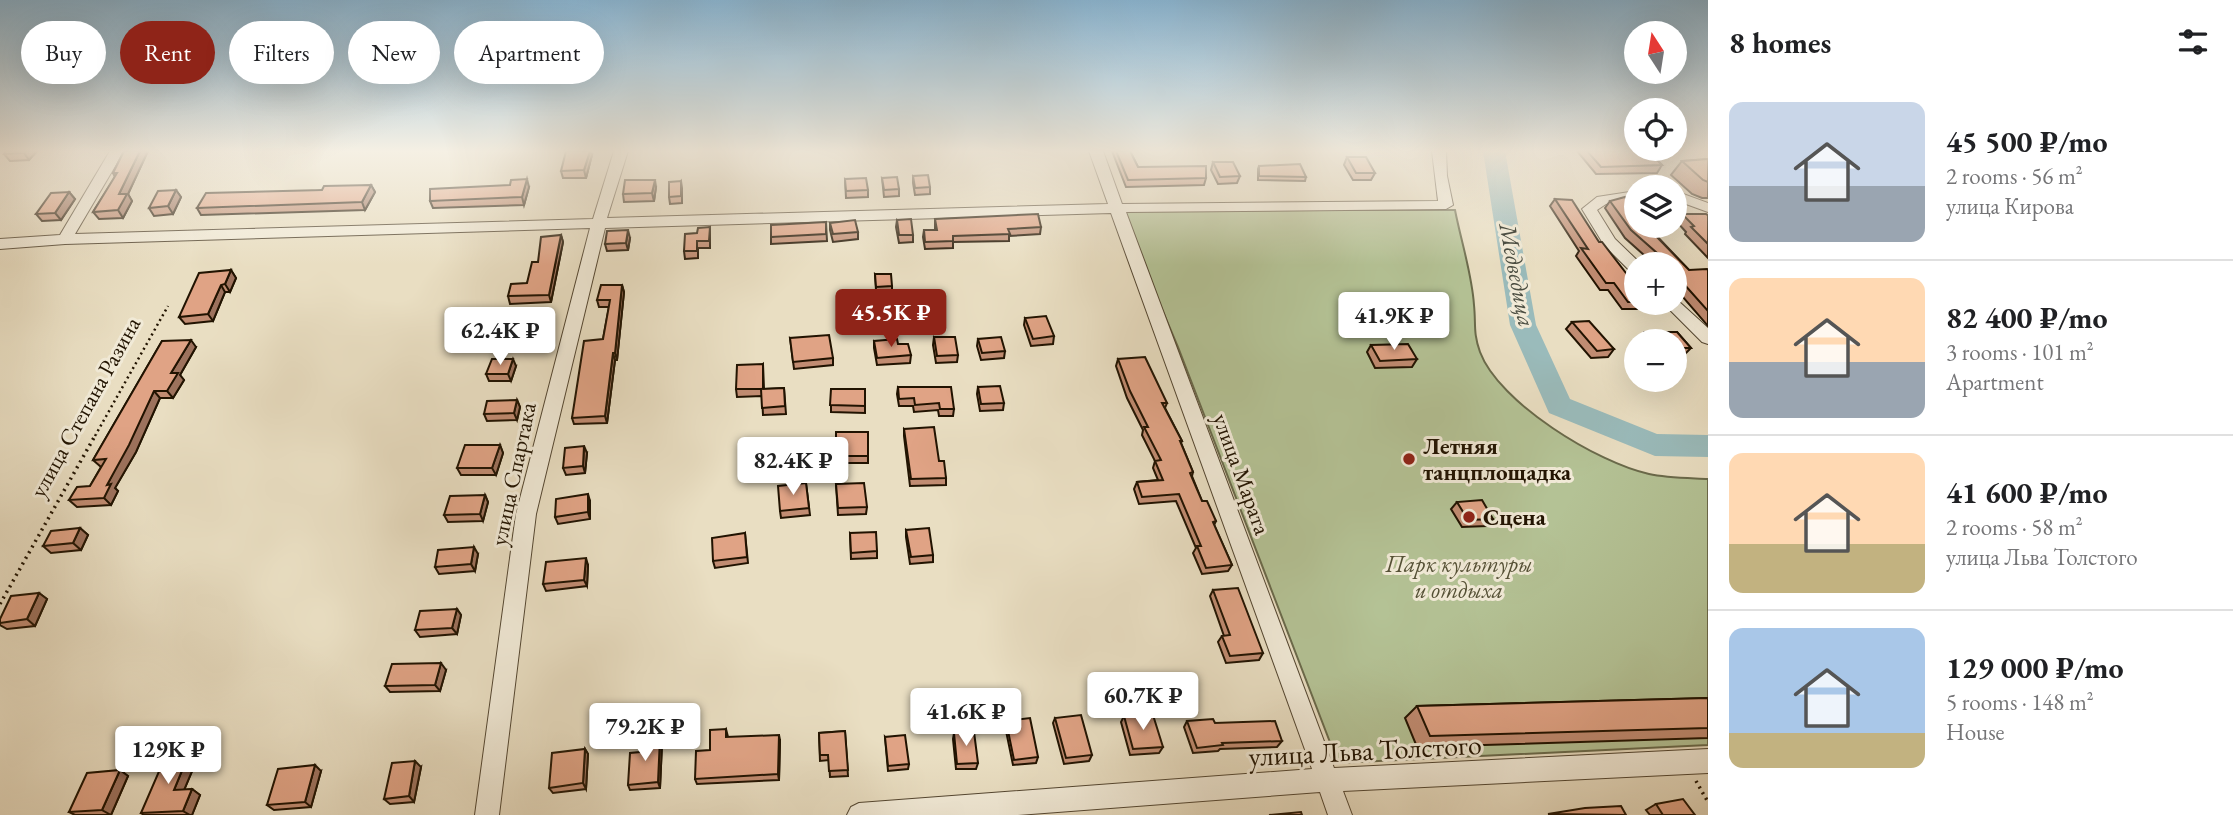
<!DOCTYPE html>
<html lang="en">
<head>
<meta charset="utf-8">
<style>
  body { margin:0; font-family:"EB Garamond",serif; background:#f2f2f2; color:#202124; height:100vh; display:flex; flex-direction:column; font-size:26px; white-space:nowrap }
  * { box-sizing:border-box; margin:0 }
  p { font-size:23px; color:#757577 }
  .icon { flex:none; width:38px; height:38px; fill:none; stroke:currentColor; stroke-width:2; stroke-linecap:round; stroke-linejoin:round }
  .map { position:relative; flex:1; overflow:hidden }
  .sheet { display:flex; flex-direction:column; background:#fff; width:525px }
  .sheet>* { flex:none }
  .hud { position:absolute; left:21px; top:21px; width:665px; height:63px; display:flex; gap:14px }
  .needle { width:46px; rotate:348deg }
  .buttons { position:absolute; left:1624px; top:21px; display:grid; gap:14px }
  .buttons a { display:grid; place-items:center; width:63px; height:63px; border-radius:50%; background:#fff; box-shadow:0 7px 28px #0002; font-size:35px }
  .price { position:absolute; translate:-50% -60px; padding:0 16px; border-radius:7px; background:#fff; color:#222; font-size:23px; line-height:46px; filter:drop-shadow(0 2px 4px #0008) }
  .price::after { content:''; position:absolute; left:50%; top:42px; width:21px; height:16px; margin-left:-10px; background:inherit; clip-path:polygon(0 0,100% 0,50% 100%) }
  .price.current { background:#8f2418; color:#fff }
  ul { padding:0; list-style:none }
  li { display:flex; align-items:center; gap:21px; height:175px; padding:0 21px }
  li+li { border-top:2px solid #e0e0e0 }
  li span { display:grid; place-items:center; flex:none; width:196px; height:140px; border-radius:14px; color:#555 }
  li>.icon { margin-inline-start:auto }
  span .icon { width:84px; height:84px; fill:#fffc; stroke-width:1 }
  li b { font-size:30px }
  h2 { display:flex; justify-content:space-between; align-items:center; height:84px; padding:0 21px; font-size:30px }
  .tag { padding:0 24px; border-radius:32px; background:#fff; box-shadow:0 7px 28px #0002; font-size:24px; line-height:63px }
  .tag.current { background:#8f2418; color:#fff }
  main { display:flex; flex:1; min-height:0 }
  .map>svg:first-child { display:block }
  .green { fill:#b4c295; stroke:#6a6a4b; stroke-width:2 }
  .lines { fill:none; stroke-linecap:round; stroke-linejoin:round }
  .river { fill:#9abbbb; fill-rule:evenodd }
  .minor-casing { stroke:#534631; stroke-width:2 }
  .path-far1 { stroke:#211301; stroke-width:2.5; stroke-dasharray:2 3.5; stroke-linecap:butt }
  .path { stroke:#211301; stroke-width:3.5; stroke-dasharray:2 4.5; stroke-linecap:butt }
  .minor { fill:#f1ead7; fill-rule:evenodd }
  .wall { fill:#c18c72; stroke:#211301; stroke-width:2 }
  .shaded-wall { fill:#9d725d; stroke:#211301; stroke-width:2 }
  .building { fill:#e0a385; stroke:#211301; stroke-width:2 }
  .poi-dot { fill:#8f2418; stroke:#f1ead7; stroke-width:2.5 }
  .labels { text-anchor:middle; stroke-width:6; stroke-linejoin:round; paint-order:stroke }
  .street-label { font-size:23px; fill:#211301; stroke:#f1ead7 }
  .poi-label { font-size:23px; font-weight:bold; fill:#211301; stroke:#f1ead7; text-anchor:start }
  .park-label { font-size:23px; font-style:italic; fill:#545035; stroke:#f1ead7 }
  .water-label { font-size:24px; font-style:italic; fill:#4b4e42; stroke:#f1ead7 }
  .near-street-label { font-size:28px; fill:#211301; stroke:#f1ead7 }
</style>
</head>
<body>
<main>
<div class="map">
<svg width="1708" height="815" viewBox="0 0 1708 815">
  <rect width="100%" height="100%" fill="#e9dec2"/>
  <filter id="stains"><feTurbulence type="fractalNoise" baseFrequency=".00286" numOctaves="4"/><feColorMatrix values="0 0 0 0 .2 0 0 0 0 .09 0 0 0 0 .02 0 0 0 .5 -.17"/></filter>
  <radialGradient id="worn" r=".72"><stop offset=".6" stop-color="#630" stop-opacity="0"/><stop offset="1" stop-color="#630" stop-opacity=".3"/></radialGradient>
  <path class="green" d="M1120,210H1455C1461,241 1472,274 1474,305C1476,324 1473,333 1480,352C1499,403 1598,463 1649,474C1667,478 1690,478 1708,479V745L1338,763L1178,347Z"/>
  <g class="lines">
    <path class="river" d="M1483,151H1505L1536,325L1570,399L1657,434L1708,435V457L1655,456L1549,413L1510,325Z"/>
    <defs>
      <g id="minor">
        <path d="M110,151H124L75,234L593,219L614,151H628L607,218L1108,204L1089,151H1103L1122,204L1438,201L1432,151H1446L1447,176L1453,205L1446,209L1126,212L1334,768L1708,749V773L1343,791L1352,815H1328L1320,792L1018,815H847L851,807L859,803L1312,769L1111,213L605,228L536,514L499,815H475L516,514L590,228L65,244L0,249V239L60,235Z"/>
        <path d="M1636,191V199L1606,204L1597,210L1615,239L1641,264H1636V273L1631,272L1604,245L1582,209L1597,197Z"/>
        <path d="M1675,191L1708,203V212L1675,200Z"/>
        <path d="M1675,298L1708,328V344L1702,342L1667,307L1665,303H1675Z"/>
      </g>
    </defs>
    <use href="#minor" class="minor-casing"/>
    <path class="path-far1" d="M95,436L168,306"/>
    <g class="path">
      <path d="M0,604L96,434"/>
      <path d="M1696,781L1708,802"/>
    </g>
    <use href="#minor" class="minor"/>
  </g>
  <g class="wall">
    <path d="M6,151H37L29,160L10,161L4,154Z"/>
    <path d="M124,151H148L128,194L132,201L123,218L99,219L93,212L115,177L113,173Z"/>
    <path d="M1112,151H1130L1138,167L1206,178L1204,185L1126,187Z"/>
    <path d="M1577,151H1648L1662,165L1657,173L1596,174Z"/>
    <path d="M592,155L586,178H563L561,171Z"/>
    <path d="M1347,157L1375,173L1371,180H1353L1344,165Z"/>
    <path d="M1708,159V198H1702L1692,194L1671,175L1682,161Z"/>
    <path d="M1213,162L1240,176L1237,183L1218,184L1211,170Z"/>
    <path d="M1259,166L1306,177L1305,181L1258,180V169Z"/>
    <path d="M913,176L930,187V194L915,195L913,183Z"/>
    <path d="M882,178L899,189V196L884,197Z"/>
    <path d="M845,179L868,190V197L846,198Z"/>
    <path d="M681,181L682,188V203L670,204L669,197Z"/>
    <path d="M371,185L375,192L365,210L201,215L197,208L322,190Z"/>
    <path d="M529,187L524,205L433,208L430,201Z"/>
    <path d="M656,187L654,201L624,202L623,194Z"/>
    <path d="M176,190L181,197L173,214L154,216L149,208Z"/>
    <path d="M69,192L75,199L61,220L42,221L36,214Z"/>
    <path d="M1555,199L1599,242L1636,286V303H1648L1642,309H1622L1608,290H1600L1576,256L1579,251L1550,206Z"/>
    <path d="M1610,201L1654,230L1653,232L1689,270H1708V326L1675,288V264H1654L1625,238L1605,208Z"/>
    <path d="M1682,214L1708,215V258L1685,234L1686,232L1676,221Z"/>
    <path d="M935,219L1041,227L1040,234L1009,236V241L953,242V248L925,249L923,237L924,230H935Z"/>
    <path d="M897,220L913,235V242L899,243L896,227Z"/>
    <path d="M826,222L827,241L771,244V237Z"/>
    <path d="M830,223L858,232V239L833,242L830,230Z"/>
    <path d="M710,227V248H698V258L685,259L684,251L697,233Z"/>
    <path d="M561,235L563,242L551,302L510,304L508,296L527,283L538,262Z"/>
    <path d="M630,238L628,250L607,251L605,244Z"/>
    <path d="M231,270L236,278L230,292H225L213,321L185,324L179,317Z"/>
    <path d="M875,274L892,286V290H876Z"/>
    <path d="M622,285L624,292L617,360H615L607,423L574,424L572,418L603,339L609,307H599L597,300Z"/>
    <path d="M542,318L545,326L541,339H511L508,332Z"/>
    <path d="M1025,318L1054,336L1053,344L1031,346L1024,325Z"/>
    <path d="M1572,322L1614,349L1608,357L1591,358L1566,329Z"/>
    <path d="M1645,332H1677L1691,348L1684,355H1675V341H1639L1638,340Z"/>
    <path d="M934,337L958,355L957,362L936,363L933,345Z"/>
    <path d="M790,338L833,358V365L794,369Z"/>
    <path d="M978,339L1005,351L1004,358L981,360L977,346Z"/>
    <path d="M162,341L196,347L180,375L184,380L173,398H160L136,452L115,488L118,491L111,505L77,507L69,500L90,486L101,467L93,460Z"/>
    <path d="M874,341L911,355L910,363L877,365L874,348Z"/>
    <path d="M1371,345L1417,359L1412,367L1375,368L1367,352Z"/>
    <path d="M1118,359L1167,403L1165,408L1182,441L1181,443L1193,472L1192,476L1202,501L1216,521L1214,525L1232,565L1228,571L1202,574L1193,553L1196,548L1176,501L1139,504L1134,489L1137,482L1158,480L1153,468L1155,461L1142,435L1143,430L1127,398L1116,366Z"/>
    <path d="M763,364L764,389L784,388L786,414L763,415L762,396L737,397L736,389Z"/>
    <path d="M516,366L511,381H489L486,374Z"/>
    <path d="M898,387L954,409L953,416H939L938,410L914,412L913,406H899L897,394Z"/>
    <path d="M978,387L1004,403L1003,410L980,411L977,394Z"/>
    <path d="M831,389H865V413L831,412Z"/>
    <path d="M517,400L520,407L517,420L487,421L484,414Z"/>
    <path d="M904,429L939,461L946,478V485L910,486L904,436Z"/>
    <rect x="836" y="432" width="32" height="31"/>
    <path d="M500,445L503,453L496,475H461L457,468Z"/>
    <path d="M587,453L585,473L566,475L563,468Z"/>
    <path d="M806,483L810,515L781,518L780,511Z"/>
    <path d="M836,484L867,507L866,514L838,515Z"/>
    <path d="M485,495L488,502L483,521L448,522L444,515Z"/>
    <path d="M590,501V519L558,524L555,517Z"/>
    <path d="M1457,502L1493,519L1487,526L1462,527L1451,509Z"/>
    <path d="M80,528L88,535L81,550L51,553L43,546Z"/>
    <path d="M906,530L933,555V562L910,564L906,537Z"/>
    <path d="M745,533L748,563L715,568L713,561Z"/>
    <path d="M850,533L877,551V558L851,559Z"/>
    <path d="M478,554L475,571L439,574L435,567Z"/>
    <path d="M588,565L587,586L546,591L543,584Z"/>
    <path d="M1213,590L1263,653L1259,660L1226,663L1218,642L1222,636H1224L1210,596Z"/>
    <path d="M39,593L47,599L35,626L7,629L0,625V619Z"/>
    <path d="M457,609L461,615L457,634L420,637L415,630Z"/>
    <path d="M446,670L440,691L390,692L385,686Z"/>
    <path d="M1708,698V738L1417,747L1405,718L1417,706Z"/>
    <path d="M1124,716L1163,747L1159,753L1130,755L1121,722Z"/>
    <path d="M1055,718L1092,755L1089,761L1064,764L1053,723Z"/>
    <path d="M1006,721L1038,757L1036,763L1013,765L1005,726Z"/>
    <path d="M1187,721L1215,723L1282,741L1277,747L1220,749L1218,751L1193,753L1184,727Z"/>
    <path d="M726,729L728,737L780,740L779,780L697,784L695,779L710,750Z"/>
    <path d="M845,731L848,776L830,777L829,760L820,761L819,733Z"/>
    <path d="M954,733L978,763L976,769H956L953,739Z"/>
    <path d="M885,737L909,764L908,769L888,771Z"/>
    <path d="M660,738L662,744L660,788L630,790L628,785L640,752Z"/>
    <path d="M585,749L588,754L586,789L553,793L549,788Z"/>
    <path d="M198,757L184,790L192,789L200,795L192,815H144L141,813Z"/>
    <path d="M421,767L414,802L390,804L384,799Z"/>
    <path d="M120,770L128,776L111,815H75L69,812Z"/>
    <path d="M321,771L311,807L274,810L267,805Z"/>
    <path d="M1656,804L1695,815H1650L1646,810Z"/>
  </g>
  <g class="shaded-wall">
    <path d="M26,151H37L29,160L24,153Z"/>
    <path d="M140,151H148L128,194L132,201L123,218L118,210L119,194Z"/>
    <path d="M590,151H591L592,155L586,178L584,170Z"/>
    <path d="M527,179L529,187L524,205L522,197Z"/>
    <path d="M655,180L656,187L654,201L652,193Z"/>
    <path d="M371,185L375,192L365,210L362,202Z"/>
    <path d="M176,190L181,197L173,214L168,206Z"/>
    <path d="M69,192L75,199L61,220L55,213Z"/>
    <path d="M628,230L630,238L628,250L626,243Z"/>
    <path d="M561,235L563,242L551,302L549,295Z"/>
    <path d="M231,270L236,278L230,292L225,284Z"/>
    <path d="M221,285L225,292L213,321L208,314Z"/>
    <path d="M622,285L624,292L617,360L615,353Z"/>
    <path d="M542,318L545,326L541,339L538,332Z"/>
    <path d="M191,340L196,347L180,375L184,380L173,398L167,391L171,373Z"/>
    <path d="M613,353L615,360L607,423L605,416Z"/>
    <path d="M513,359L516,366L511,381L508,374Z"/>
    <path d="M154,391L160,398L136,452L115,488L118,491L111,505L104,498L107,485Z"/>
    <path d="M517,400L520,407L517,420L514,413Z"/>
    <path d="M500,445L503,453L496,475L492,468Z"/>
    <path d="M584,446L587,453L585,473L583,466Z"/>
    <path d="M588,494L590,501V519L588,512Z"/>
    <path d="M485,495L488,502L483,521L480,514Z"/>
    <path d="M80,528L88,535L81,550L73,543Z"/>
    <path d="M474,547L478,554L475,571L471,564Z"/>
    <path d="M586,558L588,565L587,586L584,580Z"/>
    <path d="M39,593L47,599L35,626L27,619Z"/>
    <path d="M457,609L461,615L457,634L452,628Z"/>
    <path d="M441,663L446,670L440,691L435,685Z"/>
    <path d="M779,735L780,740L779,780L778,774Z"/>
    <path d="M660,738L662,744L660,788L658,782Z"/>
    <path d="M585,749L588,754L586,789L583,783Z"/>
    <path d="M190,751L198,757L182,795L174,790Z"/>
    <path d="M415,761L421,767L414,802L409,796Z"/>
    <path d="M315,765L321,771L311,807L305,802Z"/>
    <path d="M120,770L128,776L111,815L102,810Z"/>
    <path d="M192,789L200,795L192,815H190L183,811Z"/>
  </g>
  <g class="building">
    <path d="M6,151H26L24,153L4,154Z"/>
    <path d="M124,151H140L119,194H127L118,210L93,212L117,173H113Z"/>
    <path d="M566,151H590L584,170L561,171Z"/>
    <path d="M1116,151H1130L1138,167L1206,166V178L1128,180Z"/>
    <path d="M1587,151H1648L1662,165L1601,167Z"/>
    <path d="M1347,157H1366L1375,173H1356Z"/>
    <path d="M1708,159V182L1703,180L1682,161Z"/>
    <path d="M1213,162H1233L1240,176L1220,177Z"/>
    <path d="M1300,164L1306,177L1259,176V166Z"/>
    <path d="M928,175L930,187L915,188L913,176Z"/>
    <path d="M897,177L899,189L884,190L882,178Z"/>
    <path d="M866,178L868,190L846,191L845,179Z"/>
    <path d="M527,179L522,197L430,201V189L510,185L511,180Z"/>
    <path d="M625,180H655L652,193L623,194Z"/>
    <path d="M681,181V196L669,197V182Z"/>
    <path d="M371,185L362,202L197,208L206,193L322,190L324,186Z"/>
    <path d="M176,190L168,206L149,208L158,191Z"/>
    <path d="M69,192L55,213L36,214L51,193Z"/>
    <path d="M1625,197L1636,210V226H1651L1654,230H1650L1689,270L1707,269L1708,270V311L1675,274V264H1666L1657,253L1631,230L1610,201Z"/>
    <path d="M1555,199L1572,200L1599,242H1602L1636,286V302H1628L1614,283H1606L1581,248L1588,249Z"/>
    <path d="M1038,214L1041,227L1008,229L1010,234L953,236V241L925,242L924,230H937L935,219Z"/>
    <path d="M1682,214H1706L1708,215V244L1691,227L1694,226Z"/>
    <path d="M911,219L913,235H899L897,220Z"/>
    <path d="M855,220L858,232L833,234L830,223Z"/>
    <path d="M826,222V234L771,237V225Z"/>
    <path d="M710,227L709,241H697V251H684L685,234L697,233L698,228Z"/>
    <path d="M628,230L626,243L605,244L607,231Z"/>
    <path d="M561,235L549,295L508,296L511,284L527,283L532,262H538L541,237Z"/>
    <path d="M231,270L225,284L221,285L208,314L179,317L199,273Z"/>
    <path d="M875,274H891L892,286L876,287Z"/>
    <path d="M601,285H622L615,353H613L605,416L572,418L584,341L603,339L610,300H597Z"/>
    <path d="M1046,316L1054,336L1033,339L1025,318Z"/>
    <path d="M513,318H542L538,332H508Z"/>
    <path d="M1589,321L1614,349L1597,351L1572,322Z"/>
    <path d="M1645,332H1677L1691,348H1675V341H1652Z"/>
    <path d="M829,335L833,358L793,362L790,338Z"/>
    <path d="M934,337H955L958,355L937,356Z"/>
    <path d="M1001,337L1005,351L982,353L978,339Z"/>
    <path d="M897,339L898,344H908L911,355L877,358L874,341Z"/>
    <path d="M191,340L171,373H178L167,391H154L129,445L107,485L111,484L104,498L69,500L77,487L90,486L106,459L93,460L162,341Z"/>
    <path d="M1408,344L1417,359L1380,361L1371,345Z"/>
    <path d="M1145,357L1167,403H1162L1182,441H1180L1193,472L1190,473L1202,501H1207L1216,521L1213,522L1232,565L1206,568L1197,546H1201L1179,494L1142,497L1137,482L1163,480L1155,461L1161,460L1144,427H1148L1130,391L1118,359Z"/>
    <path d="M492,359H513L508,374H486Z"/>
    <path d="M763,364V389H736L737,365Z"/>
    <path d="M1000,386L1004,403L981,404L978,387Z"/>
    <path d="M898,387H951L954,409H940L939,403L915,405L914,398L899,399Z"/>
    <path d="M784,388L785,406L762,408L761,389Z"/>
    <path d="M831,389H865V406L830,405Z"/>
    <path d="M517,400L514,413L484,414L487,401Z"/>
    <path d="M934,427L939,461H944L946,478L911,479L904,429Z"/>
    <rect x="836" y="432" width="32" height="24"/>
    <path d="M465,445H500L492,468H457Z"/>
    <path d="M584,446L583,466L563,468L565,448Z"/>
    <path d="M806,483L809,508L780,511L778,486Z"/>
    <path d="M864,483L867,507L838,508L836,484Z"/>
    <path d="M588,494V512L555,517L556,499Z"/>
    <path d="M485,495L480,514L444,515L450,496Z"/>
    <path d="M1482,500L1493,519L1468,520L1457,502Z"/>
    <path d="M80,528L73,543L43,546L51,531Z"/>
    <path d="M929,528L933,555L911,557L906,530Z"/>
    <path d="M876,532L877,551L851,553L850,533Z"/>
    <path d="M745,533L747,557L713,561L712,538Z"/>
    <path d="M474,547L471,564L435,567L438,550Z"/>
    <path d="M586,558L584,580L543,584L546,562Z"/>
    <path d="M1238,588L1263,653L1230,656L1222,636L1230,635L1213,590Z"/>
    <path d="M39,593L27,619L0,623V619L11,596Z"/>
    <path d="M457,609L452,628L415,630L420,611Z"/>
    <path d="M441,663L435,685L385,686L392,664Z"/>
    <path d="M1708,698V728L1430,736L1417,706Z"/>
    <path d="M1081,715L1092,755L1066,758L1055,718Z"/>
    <path d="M1153,715L1163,747L1133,749L1124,716Z"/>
    <path d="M1030,718L1038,757L1014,760L1006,721Z"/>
    <path d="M1213,719L1215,723L1275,721L1282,741L1222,743L1223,745L1197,748L1187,721Z"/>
    <path d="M726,729V737L779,735L778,774L695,779L696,751L710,750V730Z"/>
    <path d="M845,731L848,770L829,771L828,755H820L819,733Z"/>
    <path d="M974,732L978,763L957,764L954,733Z"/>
    <path d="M905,735L909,764L888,766L885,737Z"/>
    <path d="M660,738L658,782L628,785L630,753L640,752L641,740Z"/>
    <path d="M585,749L583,783L549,788L552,753Z"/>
    <path d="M190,751L174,790L192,789L183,811L141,813L167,753Z"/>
    <path d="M415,761L409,796L384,799L392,763Z"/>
    <path d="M315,765L305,802L267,805L278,769Z"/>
    <path d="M120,770L102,810L69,812L87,773Z"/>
    <path d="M1683,799L1695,815H1663L1656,804Z"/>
    <path d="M1621,806L1626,815L1548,814L1585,808Z"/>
    <path d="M1301,812L1302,815H1269Z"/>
  </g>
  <linearGradient id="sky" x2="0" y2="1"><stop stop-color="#89b7d6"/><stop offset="0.57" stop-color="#f5f0e4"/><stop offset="1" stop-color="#f5f0e4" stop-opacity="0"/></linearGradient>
  <rect width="1708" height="265" fill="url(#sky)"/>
  <g class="poi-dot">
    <circle cx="1409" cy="459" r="7"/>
    <circle cx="1469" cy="517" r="7"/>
  </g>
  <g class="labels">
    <g class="street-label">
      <text transform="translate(85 407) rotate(-61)" y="8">улица Степана Разина</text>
      <text transform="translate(513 474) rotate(-78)" y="8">улица Спартака</text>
      <text transform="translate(1242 474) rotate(70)" y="8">улица Марата</text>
    </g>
    <g class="poi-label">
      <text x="1423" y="454">Летняя<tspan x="1423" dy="26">танцплощадка</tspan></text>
      <text x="1483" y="525">Сцена</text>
    </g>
    <g class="park-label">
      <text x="1459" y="572">Парк культуры<tspan x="1459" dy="26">и отдыха</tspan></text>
    </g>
    <g class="water-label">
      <text transform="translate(1517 275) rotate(79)" y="8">Медведица</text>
    </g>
    <g class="near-street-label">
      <text transform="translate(1365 750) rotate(-3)" y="10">улица Льва Толстого</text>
    </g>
  </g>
  <rect width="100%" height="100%" filter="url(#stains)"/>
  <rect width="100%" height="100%" fill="url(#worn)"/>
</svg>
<div class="buttons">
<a><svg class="needle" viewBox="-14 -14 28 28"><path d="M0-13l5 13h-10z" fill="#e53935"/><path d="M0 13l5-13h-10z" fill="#757577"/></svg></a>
<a><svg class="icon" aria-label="locate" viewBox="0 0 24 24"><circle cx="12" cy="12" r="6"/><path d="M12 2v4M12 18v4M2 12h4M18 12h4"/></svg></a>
<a><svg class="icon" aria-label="layers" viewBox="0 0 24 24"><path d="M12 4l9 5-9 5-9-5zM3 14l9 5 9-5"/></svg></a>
<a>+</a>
<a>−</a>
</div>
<b class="price current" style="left:891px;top:349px">45.5K ₽</b>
<b class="price" style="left:1394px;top:352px">41.9K ₽</b>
<b class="price" style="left:500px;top:367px">62.4K ₽</b>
<b class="price" style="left:793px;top:497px">82.4K ₽</b>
<b class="price" style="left:1143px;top:732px">60.7K ₽</b>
<b class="price" style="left:966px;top:748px">41.6K ₽</b>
<b class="price" style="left:645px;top:763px">79.2K ₽</b>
<b class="price" style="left:168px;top:786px">129K ₽</b>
<div class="hud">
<a class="tag">Buy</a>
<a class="tag current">Rent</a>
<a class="tag">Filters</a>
<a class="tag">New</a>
<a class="tag">Apartment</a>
</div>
</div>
<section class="sheet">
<h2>8 homes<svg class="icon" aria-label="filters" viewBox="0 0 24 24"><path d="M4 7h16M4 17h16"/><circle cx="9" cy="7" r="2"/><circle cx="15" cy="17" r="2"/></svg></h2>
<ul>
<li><span style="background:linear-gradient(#c9d6e8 60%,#9aa5b1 0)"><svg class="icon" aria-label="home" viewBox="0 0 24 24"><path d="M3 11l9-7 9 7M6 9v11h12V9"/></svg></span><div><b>45 500 ₽/mo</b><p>2 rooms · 56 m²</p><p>улица Кирова</p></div></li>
<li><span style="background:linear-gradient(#ffd9b3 60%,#9aa5b1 0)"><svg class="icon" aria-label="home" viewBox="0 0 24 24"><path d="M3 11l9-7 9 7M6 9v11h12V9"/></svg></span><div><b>82 400 ₽/mo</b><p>3 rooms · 101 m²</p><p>Apartment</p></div></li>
<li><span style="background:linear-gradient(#ffd9b3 65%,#c2b280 0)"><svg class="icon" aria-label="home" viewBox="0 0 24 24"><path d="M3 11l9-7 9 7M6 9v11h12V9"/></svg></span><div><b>41 600 ₽/mo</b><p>2 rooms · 58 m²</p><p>улица Льва Толстого</p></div></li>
<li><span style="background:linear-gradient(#a9c7e8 75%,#c2b280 0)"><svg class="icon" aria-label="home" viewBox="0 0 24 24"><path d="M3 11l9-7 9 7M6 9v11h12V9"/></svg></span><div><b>129 000 ₽/mo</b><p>5 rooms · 148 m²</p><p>House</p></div></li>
</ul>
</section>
</main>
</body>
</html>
